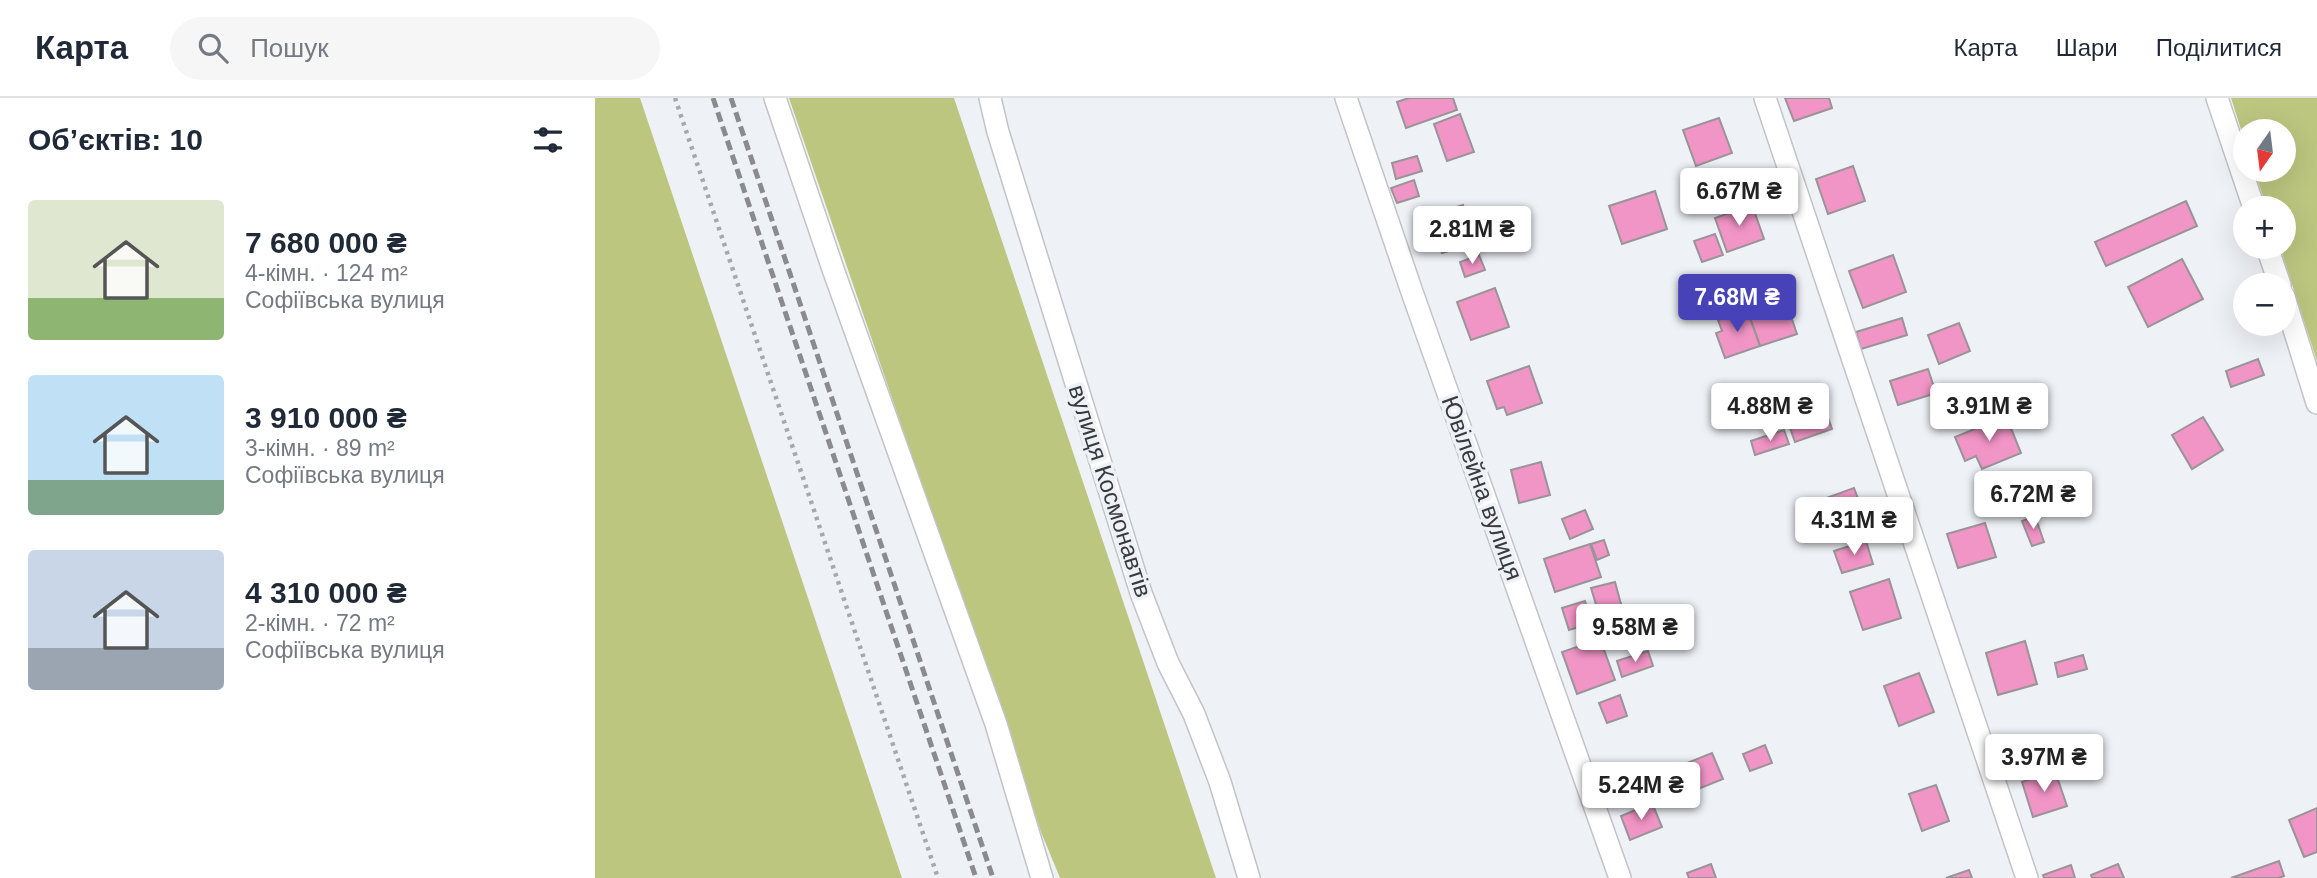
<!DOCTYPE html>
<html lang="uk">
<head>
<meta charset="utf-8">
<style>
  body { margin:0; font-family:Helvetica,sans-serif; background:#f6f6f7; color:#1f2937; height:100vh; display:flex; flex-direction:column; font-size:26px; white-space:nowrap }
  * { box-sizing:border-box; margin:0 }
  p { font-size:23px; color:#747a83 }
  .icon { flex:none; width:38px; height:38px; fill:none; stroke:currentColor; stroke-width:2; stroke-linecap:round; stroke-linejoin:round }
  .map { position:relative; flex:1; overflow:hidden }
  .details { display:flex; flex-direction:column; background:#fff; width:595px }
  .details>* { flex:none }
  .needle { width:46px; rotate:194deg }
  .fabs { position:absolute; left:1638px; top:21px; display:grid; gap:14px }
  .fabs a { display:grid; place-items:center; width:63px; height:63px; border-radius:50%; background:#fff; box-shadow:0 7px 28px #0002; font-size:35px }
  .price { position:absolute; translate:-50% -60px; padding:0 16px; border-radius:7px; background:#fff; color:#222; font-size:23px; line-height:46px; filter:drop-shadow(0 2px 4px #0008) }
  .price::after { content:''; position:absolute; left:50%; top:42px; width:21px; height:16px; margin-left:-10px; background:inherit; clip-path:polygon(0 0,100% 0,50% 100%) }
  .price.selected { background:#4742b8; color:#fff }
  ul { padding:0; list-style:none }
  li { display:flex; align-items:center; gap:21px; height:175px; padding:0 28px }
  li span { display:grid; place-items:center; flex:none; width:196px; height:140px; border-radius:7px; color:#555 }
  li>.icon { margin-inline-start:auto }
  span .icon { width:84px; height:84px; fill:#fffc; stroke-width:1 }
  li b { font-size:30px }
  h2 { display:flex; justify-content:space-between; align-items:center; height:84px; padding:0 28px; font-size:30px }
  header { display:flex; align-items:center; gap:42px; box-sizing:border-box; height:98px; padding:0 35px; background:#fff; border-bottom:2px solid #e0e1e3 }
  header strong { font-size:33px }
  nav { display:flex; gap:38px; margin-inline-start:auto; font-size:24px }
  .search { width:490px; height:63px; background:#f6f6f7; display:flex; align-items:center; gap:18px; box-sizing:border-box; padding:0 24px; border-radius:38px; color:#747a83; font-size:26px }
  main { display:flex; flex:1; min-height:0 }
  .map>svg:first-child { display:block }
  .green { fill:#bdc67f }
  .building { fill:#f194c6; stroke:#999496; stroke-width:2 }
  .lines { fill:none; stroke-linecap:round; stroke-linejoin:round }
  .minor-casing { stroke:#c0c4c8; stroke-width:24 }
  .path { stroke:#a5a8ac; stroke-width:4.5; stroke-dasharray:3.5 5; stroke-linecap:butt }
  .minor { stroke:#fff; stroke-width:21 }
  .rail { stroke:#898b8e; stroke-width:5; stroke-dasharray:10 5; stroke-linecap:butt }
  .labels { text-anchor:middle; stroke-width:7; stroke-linejoin:round; paint-order:stroke }
  .street-label { font-size:24px; fill:#383a3c; stroke:#eef1f6 }
</style>
</head>
<body>
<header>
<strong>Карта</strong>
<div class="search"><svg class="icon" aria-label="search" viewBox="0 0 24 24"><circle cx="10" cy="10" r="6"/><path d="M15 15l6 6"/></svg>Пошук</div>
<nav><a>Карта</a><a>Шари</a><a>Поділитися</a></nav>
</header>
<main>
<section class="details">
<h2>Об’єктів: 10<svg class="icon" aria-label="filters" viewBox="0 0 24 24"><path d="M4 7h16M4 17h16"/><circle cx="9" cy="7" r="2"/><circle cx="15" cy="17" r="2"/></svg></h2>
<ul>
<li><span style="background:linear-gradient(#dfe7d0 70%,#8fb573 0)"><svg class="icon" aria-label="home" viewBox="0 0 24 24"><path d="M3 11l9-7 9 7M6 9v11h12V9"/></svg></span><div><b>7 680 000 ₴</b><p>4-кімн. · 124 m²</p><p>Софіївська вулиця</p></div></li>
<li><span style="background:linear-gradient(#bfe0f5 75%,#7fa58c 0)"><svg class="icon" aria-label="home" viewBox="0 0 24 24"><path d="M3 11l9-7 9 7M6 9v11h12V9"/></svg></span><div><b>3 910 000 ₴</b><p>3-кімн. · 89 m²</p><p>Софіївська вулиця</p></div></li>
<li><span style="background:linear-gradient(#c9d6e8 70%,#9aa5b1 0)"><svg class="icon" aria-label="home" viewBox="0 0 24 24"><path d="M3 11l9-7 9 7M6 9v11h12V9"/></svg></span><div><b>4 310 000 ₴</b><p>2-кімн. · 72 m²</p><p>Софіївська вулиця</p></div></li>
</ul>
</section>
<div class="map">
<svg width="1722" height="780" viewBox="0 0 1722 780">
  <rect width="100%" height="100%" fill="#eef1f6"/>
  <g class="green">
    <path d="M0,0H45L307,780H0Z"/>
    <path d="M194,0H359L621,780H465L446,734Z"/>
    <path d="M1636,0H1722V263L1685,149H1689V110H1672L1659,72H1689V33H1650V44Z"/>
  </g>
  <g class="building">
    <path d="M814,0H858L862,12L811,30L802,4Z"/>
    <path d="M1190,0H1234L1237,10L1199,23Z"/>
    <path d="M865,16L879,54L852,63L839,26Z"/>
    <path d="M1124,20L1137,55L1101,68L1088,32Z"/>
    <path d="M822,58L827,73L801,81L797,65Z"/>
    <path d="M1258,68L1270,103L1233,116L1221,81Z"/>
    <path d="M819,82L824,98L802,105L796,90Z"/>
    <path d="M1060,93L1072,131L1027,146L1014,108Z"/>
    <path d="M1591,103L1602,128L1511,168L1500,144Z"/>
    <path d="M868,107L880,145L847,155L835,117Z"/>
    <path d="M1157,107L1169,141L1132,154L1120,120Z"/>
    <path d="M1120,136L1128,157L1107,164L1099,143Z"/>
    <path d="M884,157L890,172L870,179L865,164Z"/>
    <path d="M1298,157L1311,194L1268,210L1254,173Z"/>
    <path d="M1587,161L1608,201L1553,229L1533,189Z"/>
    <path d="M900,190L914,229L876,242L862,204Z"/>
    <path d="M1189,198L1202,236L1165,248L1152,211Z"/>
    <path d="M1152,212L1165,248L1130,260L1121,235L1127,233L1123,222Z"/>
    <path d="M1307,220L1312,237L1266,251L1261,234Z"/>
    <path d="M1364,225L1375,253L1344,266L1333,237Z"/>
    <path d="M1663,261L1669,277L1636,289L1631,273Z"/>
    <path d="M934,268L947,305L912,317L909,309L902,311L892,283Z"/>
    <path d="M1333,271L1341,295L1303,307L1295,283Z"/>
    <path d="M1224,294L1237,331L1200,344L1187,307Z"/>
    <path d="M1411,318L1426,355L1387,371L1381,358L1370,363L1360,339Z"/>
    <path d="M1608,319L1628,352L1597,371L1577,337Z"/>
    <path d="M1189,332L1194,346L1160,357L1156,343Z"/>
    <path d="M946,364L955,397L924,405L916,372Z"/>
    <path d="M1259,390L1273,427L1235,441L1226,416L1216,419L1212,407Z"/>
    <path d="M990,412L998,431L975,441L967,421Z"/>
    <path d="M1440,418L1449,444L1437,448L1427,423Z"/>
    <path d="M1390,425L1401,459L1363,470L1352,436Z"/>
    <path d="M1009,442L1014,457L1002,462L996,446Z"/>
    <path d="M1271,443L1278,466L1247,475L1239,453Z"/>
    <path d="M995,446L1006,479L960,494L949,461Z"/>
    <path d="M1294,481L1306,520L1268,532L1255,494Z"/>
    <path d="M1020,484L1029,517L1006,523L996,490Z"/>
    <path d="M990,503L997,525L974,532L967,510Z"/>
    <path d="M1005,541L1020,582L982,596L967,554Z"/>
    <path d="M1430,543L1442,586L1403,597L1391,555Z"/>
    <path d="M1053,553L1058,568L1027,579L1022,563Z"/>
    <path d="M1488,557L1492,571L1463,579L1460,565Z"/>
    <path d="M1324,575L1339,614L1304,628L1289,588Z"/>
    <path d="M1025,597L1032,618L1012,625L1004,605Z"/>
    <path d="M1170,647L1177,665L1155,673L1148,656Z"/>
    <path d="M1117,655L1128,681L1061,708L1050,682Z"/>
    <path d="M1460,673L1472,708L1438,719L1427,684Z"/>
    <path d="M1341,687L1354,723L1327,733L1314,696Z"/>
    <path d="M1057,705L1067,729L1035,742L1026,718Z"/>
    <path d="M1722,710V754L1709,759L1694,722Z"/>
    <path d="M1684,763L1689,778L1683,780H1636Z"/>
    <path d="M1116,766L1121,780H1094L1092,775Z"/>
    <path d="M1523,766L1529,780H1497L1496,777Z"/>
    <path d="M1476,767L1480,780H1449L1448,777Z"/>
    <path d="M1374,772L1377,780H1351Z"/>
  </g>
  <g class="lines">
    <defs>
      <g id="minor">
        <path d="M180,0L239,174L401,626L447,780"/>
        <path d="M395,0L403,34L546,495L573,565L599,616L625,684L654,780"/>
        <path d="M751,0L817,194L1025,780"/>
        <path d="M1170,0L1432,780"/>
        <path d="M1622,0L1659,110"/>
        <path d="M1672,149L1685,187"/>
        <path d="M1689,199L1722,305"/>
      </g>
    </defs>
    <use href="#minor" class="minor-casing"/>
    <path class="path" d="M80,0L343,780"/>
    <use href="#minor" class="minor"/>
    <g class="rail">
      <path d="M118,0L381,780"/>
      <path d="M136,0L398,780"/>
    </g>
  </g>
  <g class="labels">
    <g class="street-label">
      <text transform="translate(887 390) rotate(70)" y="8">Ювілейна вулиця</text>
      <text transform="translate(515 393) rotate(72)" y="8">вулиця Космонавтів</text>
    </g>
  </g>
</svg>
<div class="fabs">
<a><svg class="needle" viewBox="-14 -14 28 28"><path d="M0-13l5 13h-10z" fill="#e53935"/><path d="M0 13l5-13h-10z" fill="#747a83"/></svg></a>
<a>+</a>
<a>−</a>
</div>
<b class="price" style="left:1144px;top:130px">6.67M ₴</b>
<b class="price" style="left:877px;top:168px">2.81M ₴</b>
<b class="price selected" style="left:1142px;top:236px">7.68M ₴</b>
<b class="price" style="left:1175px;top:345px">4.88M ₴</b>
<b class="price" style="left:1394px;top:345px">3.91M ₴</b>
<b class="price" style="left:1438px;top:433px">6.72M ₴</b>
<b class="price" style="left:1259px;top:459px">4.31M ₴</b>
<b class="price" style="left:1040px;top:566px">9.58M ₴</b>
<b class="price" style="left:1449px;top:696px">3.97M ₴</b>
<b class="price" style="left:1046px;top:724px">5.24M ₴</b>
</div>
</main>
</body>
</html>
